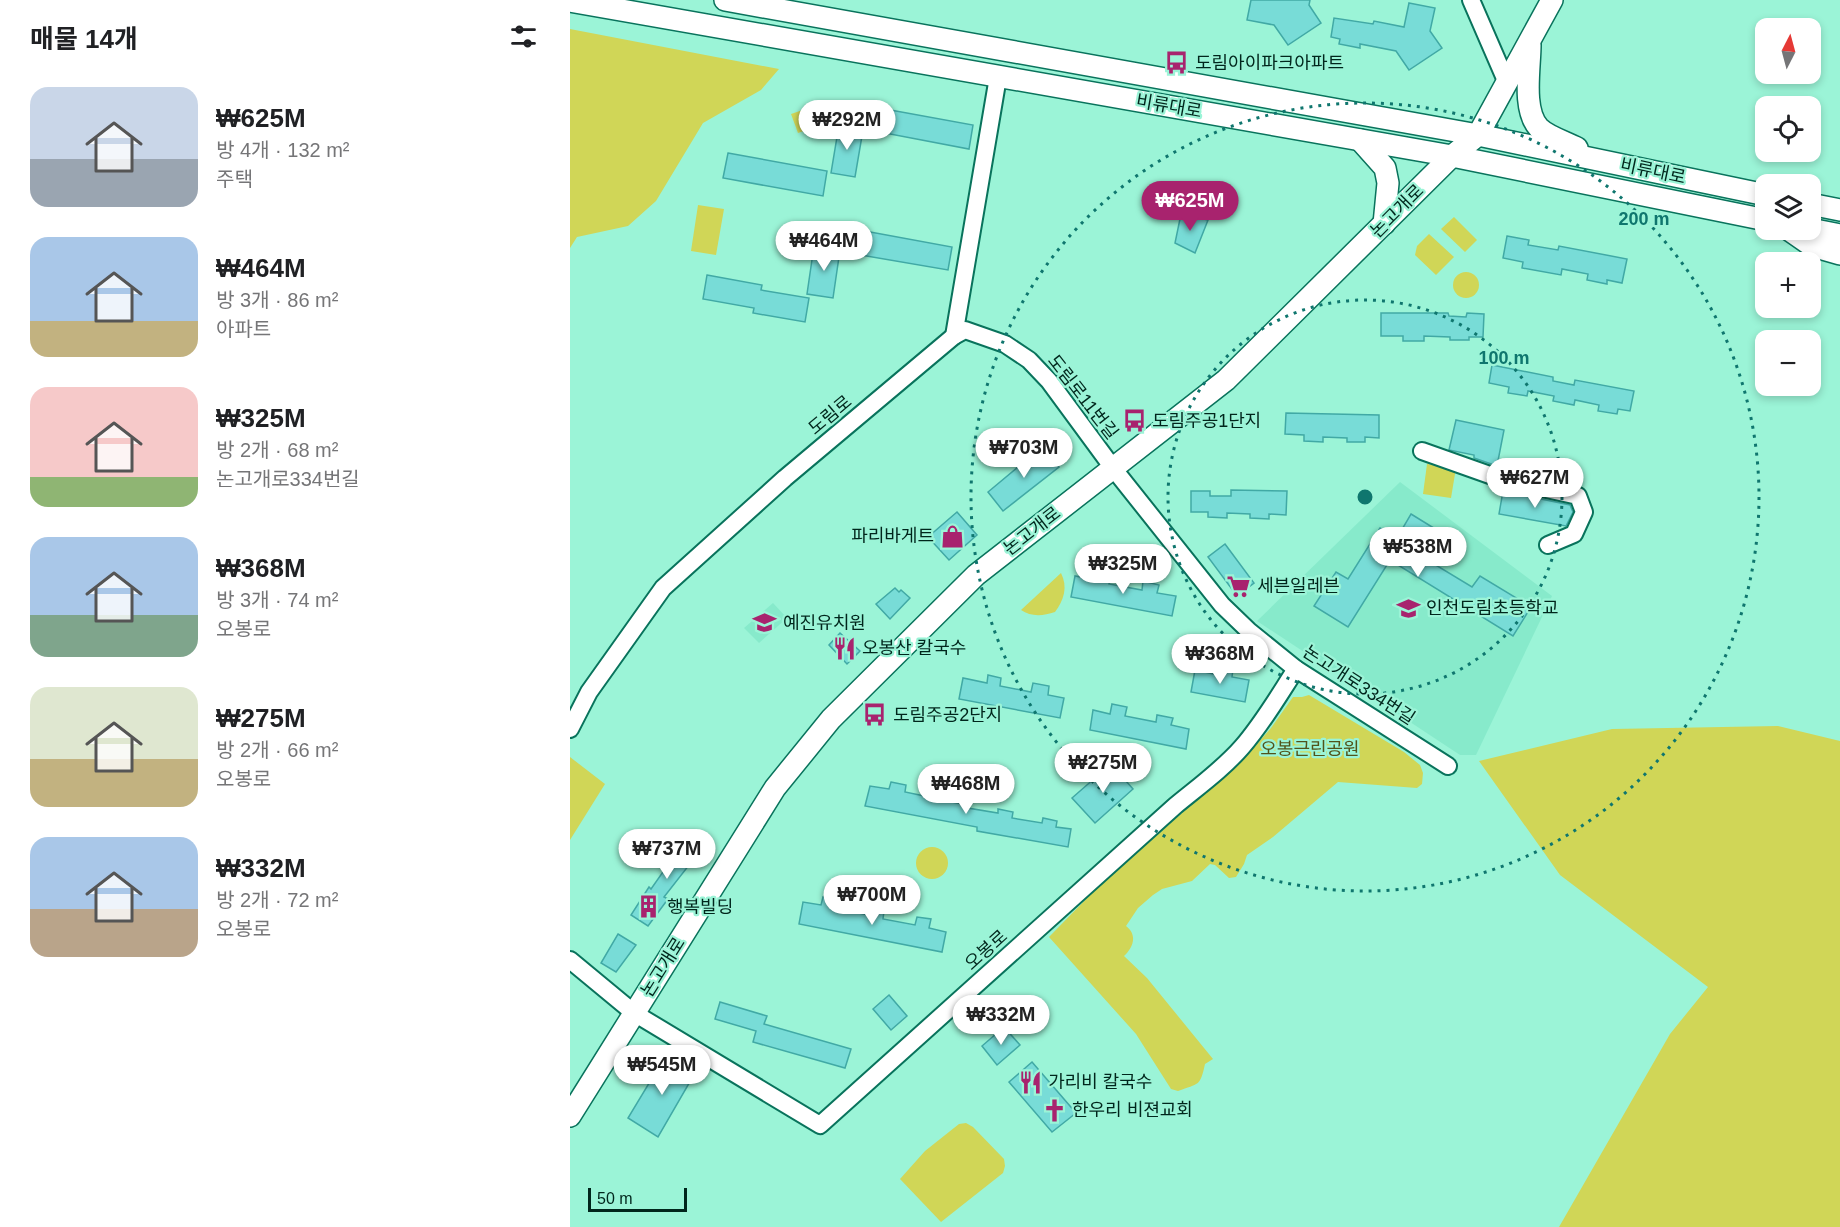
<!DOCTYPE html>
<html lang="ko">
<head>
<meta charset="utf-8">
<style>
  body { margin:0; font-family:Arial,"Noto Sans KR",sans-serif; background:#f2f2f2; color:#202124; height:100vh; display:flex; flex-direction:column; font-size:22px; white-space:nowrap }
  * { box-sizing:border-box; margin:0 }
  p { font-size:20px; color:#757577 }
  .icon { flex:none; width:33px; height:33px; fill:none; stroke:currentColor; stroke-width:2; stroke-linecap:round; stroke-linejoin:round }
  .map { position:relative; flex:1; overflow:hidden }
  .sheet { display:flex; flex-direction:column; background:#fff; width:570px }
  .sheet>* { flex:none }
  .needle { width:39px; rotate:6deg }
  .controls { position:absolute; left:1185px; top:18px; display:grid; gap:12px }
  .controls a { display:grid; place-items:center; width:66px; height:66px; border-radius:12px; background:#fff; box-shadow:0 3px 9px #0003; font-size:30px }
  .scale { position:absolute; left:18px; bottom:15px; width:99px; box-sizing:border-box; padding-left:6px; border:3px solid #00261c; border-top:0; font-size:16px; line-height:21px; white-space:nowrap; color:#00261c; -webkit-text-stroke:4px #9bf4d7; paint-order:stroke }
  .price { position:absolute; translate:-50% -51px; padding:0 14px; border-radius:21px; background:#fff; color:#222; font-size:20px; line-height:39px; filter:drop-shadow(0 2px 3px #0008) }
  .price::after { content:''; position:absolute; left:50%; top:36px; width:18px; height:14px; margin-left:-9px; background:inherit; clip-path:polygon(0 0,100% 0,50% 100%) }
  .price.active { background:#a8236e; color:#fff }
  ul { padding:0; list-style:none }
  li { display:flex; align-items:center; gap:18px; height:150px; padding:0 30px }
  li span { display:grid; place-items:center; flex:none; width:168px; height:120px; border-radius:18px; color:#555 }
  li>.icon { margin-inline-start:auto }
  span .icon { width:72px; height:72px; fill:#fffc; stroke-width:1 }
  li b { font-size:26px }
  h2 { display:flex; justify-content:space-between; align-items:center; height:72px; padding:0 30px; font-size:26px }
  main { display:flex; flex:1; min-height:0 }
  .map>svg:first-child { display:block }
  .built { fill:#87eacb }
  .green { fill:#d0d657 }
  .building { fill:#78dcd7; stroke:#41a9a5; stroke-width:1.5 }
  .lines { fill:none; stroke-linecap:round; stroke-linejoin:round }
  .minor-casing { stroke:#09735c; stroke-width:20 }
  .major-casing { stroke:#09735c; stroke-width:24 }
  .minor { stroke:#fff; stroke-width:16 }
  .major { stroke:#fff; stroke-width:21 }
  .ring { fill:none; stroke:#0f766e; stroke-width:3; stroke-dasharray:3 6 }
  .labels { text-anchor:middle; stroke-width:4.5; stroke-linejoin:round; paint-order:stroke }
  .poi-label { font-size:18px; fill:#00261c; stroke:#9bf4d7; text-anchor:start }
  .street-label { font-size:18px; fill:#00261c; stroke:#9bf4d7 }
  .park-label { font-size:18px; fill:#51531a; stroke:#9bf4d7 }
  .centre { fill:#0f766e; stroke:#9bf4d7; stroke-width:3 }
  .ring-label { font-size:18px; text-anchor:middle; font-weight:bold; fill:#0f766e; stroke:#9bf4d7; stroke-width:4.5; stroke-linejoin:round; paint-order:stroke }
</style>
</head>
<body>
<main>
<section class="sheet">
<h2>매물 14개<svg class="icon" aria-label="filters" viewBox="0 0 24 24"><path d="M4 7h16M4 17h16"/><circle cx="9" cy="7" r="2"/><circle cx="15" cy="17" r="2"/></svg></h2>
<ul>
<li><span style="background:linear-gradient(#c9d6e8 60%,#9aa5b1 0)"><svg class="icon" aria-label="home" viewBox="0 0 24 24"><path d="M3 11l9-7 9 7M6 9v11h12V9"/></svg></span><div><b>₩625M</b><p>방 4개 · 132 m²</p><p>주택</p></div></li>
<li><span style="background:linear-gradient(#a9c7e8 70%,#c2b280 0)"><svg class="icon" aria-label="home" viewBox="0 0 24 24"><path d="M3 11l9-7 9 7M6 9v11h12V9"/></svg></span><div><b>₩464M</b><p>방 3개 · 86 m²</p><p>아파트</p></div></li>
<li><span style="background:linear-gradient(#f6c9c9 75%,#8fb573 0)"><svg class="icon" aria-label="home" viewBox="0 0 24 24"><path d="M3 11l9-7 9 7M6 9v11h12V9"/></svg></span><div><b>₩325M</b><p>방 2개 · 68 m²</p><p>논고개로334번길</p></div></li>
<li><span style="background:linear-gradient(#a9c7e8 65%,#7fa58c 0)"><svg class="icon" aria-label="home" viewBox="0 0 24 24"><path d="M3 11l9-7 9 7M6 9v11h12V9"/></svg></span><div><b>₩368M</b><p>방 3개 · 74 m²</p><p>오봉로</p></div></li>
<li><span style="background:linear-gradient(#dfe7d0 60%,#c2b280 0)"><svg class="icon" aria-label="home" viewBox="0 0 24 24"><path d="M3 11l9-7 9 7M6 9v11h12V9"/></svg></span><div><b>₩275M</b><p>방 2개 · 66 m²</p><p>오봉로</p></div></li>
<li><span style="background:linear-gradient(#a9c7e8 60%,#b9a48a 0)"><svg class="icon" aria-label="home" viewBox="0 0 24 24"><path d="M3 11l9-7 9 7M6 9v11h12V9"/></svg></span><div><b>₩332M</b><p>방 2개 · 72 m²</p><p>오봉로</p></div></li>
</ul>
</section>
<div class="map">
<svg width="1270" height="1227" viewBox="0 0 1270 1227">
  <rect width="100%" height="100%" fill="#9bf4d7"/>
  <g class="built">
    <path d="M830,482L982,596L906,755H890L687,621Z"/>
    <path d="M203,603L217,618L189,643L174,628Z"/>
  </g>
  <g class="green">
    <path d="M0,29L209,69L191,90L133,123L86,201L58,226L7,237L0,248Z"/>
    <path d="M256,102L262,121L228,133L221,114Z"/>
    <path d="M128,205L154,209L146,255L121,251Z"/>
    <path d="M884,217L907,240L895,252L871,229Z"/>
    <path d="M859,234L884,257L866,275L845,255L847,246Z"/>
    <circle cx="896" cy="285" r="13"/>
    <path d="M857,464L886,468L881,498L853,494Z"/>
    <path d="M491,573C498,587 494,600 485,612C473,616 461,617 451,610Z"/>
    <path d="M739,695L834,752L850,765L853,773L852,784L847,788L768,782L703,837L677,855L674,864L666,877L659,878L645,865L640,864L622,881L592,889L583,895L568,908L556,926C568,935 563,948 554,956L577,978L643,1059L635,1064C630,1087 629,1083 608,1091L601,1089L566,1034L479,937L521,894L677,755L701,728L723,697H732Z"/>
    <path d="M1208,726L1270,741V1227H989L1100,1034L1138,987L990,875L909,761L1042,729Z"/>
    <path d="M0,757L35,784L0,840Z"/>
    <circle cx="362" cy="863" r="16"/>
    <path d="M396,1123L403,1127L434,1159L435,1166L433,1173L371,1222L330,1179L355,1151L389,1124Z"/>
  </g>
  <g class="building">
    <path d="M681,0H740L739,5L751,23L718,45L704,25L677,20Z"/>
    <path d="M839,3L865,8L860,31L872,48L839,70L826,51L790,44V48L769,44L770,39L761,37L764,18L803,24L804,21L834,27Z"/>
    <path d="M304,107L403,125L399,149L299,130Z"/>
    <path d="M269,125L293,130L285,177L261,173Z"/>
    <path d="M158,153L257,171L253,196L153,178Z"/>
    <path d="M611,214L638,220L625,253L605,243Z"/>
    <path d="M284,229L382,247L378,270L279,253Z"/>
    <path d="M937,236L959,240L958,245L988,250L989,246L1057,259L1052,283L1037,280V284L1017,280L1018,274L992,269L991,275L952,268L953,262L933,258Z"/>
    <path d="M244,246L270,250L263,298L237,294Z"/>
    <path d="M137,275L192,285L191,290L239,298L235,322L183,313L184,308L133,299Z"/>
    <path d="M811,313H878L879,316L896,317L897,313L914,314L913,337H899V340H880V337L854,336V341H833V336H811Z"/>
    <path d="M922,365L983,377V381L1004,385L1005,380L1064,391L1060,411L1048,409L1047,414L1028,411L1029,405L1005,400L1004,405L983,401L984,396L958,391L957,396L938,393L939,387L919,383Z"/>
    <path d="M716,413L809,415V438L795,437V442H777V438L753,437V442L734,441V435L715,434Z"/>
    <path d="M886,420L934,430L927,466L904,458V455L879,450Z"/>
    <path d="M473,446L489,467L433,511L418,492Z"/>
    <path d="M661,490L717,491L716,515L699,514V519L680,518V514L657,513V518L638,517V512H621V491H640V496H661Z"/>
    <path d="M933,491L1000,505L1003,512L996,526L929,514Z"/>
    <path d="M387,512L407,535L379,560L358,537Z"/>
    <path d="M841,514L880,538L864,564L902,587L910,576L961,607L943,636L820,560L778,627L744,606L766,572L778,579L810,528L827,538Z"/>
    <path d="M655,544L684,583L667,596L638,557Z"/>
    <path d="M528,572L541,575L539,584L572,590L573,581L589,585L587,593L606,596L602,616L501,597L505,576L526,580Z"/>
    <path d="M325,588L329,592L331,590L340,598L320,619L306,604Z"/>
    <path d="M270,633L290,651L277,664L259,645Z"/>
    <path d="M645,666L663,669L662,677L679,680L675,702L621,692L625,670L644,674Z"/>
    <path d="M418,675L431,678L430,686L461,692L463,683L479,686L478,695L494,698L490,718L389,699L393,678L417,683Z"/>
    <path d="M542,704L557,707L555,716L586,722L587,715L603,718L601,725L619,729L616,749L520,730L523,710L540,714Z"/>
    <path d="M541,764L563,789L525,823L502,798Z"/>
    <path d="M321,782L336,785L335,792L364,798L366,790L383,794L381,802L398,805V808L428,813V809L443,812L442,818L472,823L473,818L487,821L486,827L501,829L498,847L407,831V827L295,806L300,786L319,789Z"/>
    <path d="M116,833L134,846L94,897L98,899L78,926L61,915L79,887L81,889L100,862L94,857L99,849L106,853Z"/>
    <path d="M253,897L269,901L267,909L300,915L301,908L314,911L313,919L345,925L347,917L361,919L359,928L376,932L372,952L229,924L233,902L251,905Z"/>
    <path d="M48,934L66,945L46,972L31,963Z"/>
    <path d="M319,995L337,1016L321,1030L303,1009Z"/>
    <path d="M150,1002L197,1016L194,1024L281,1049L275,1068L183,1042L186,1031L145,1019Z"/>
    <path d="M434,1027L450,1045L427,1065L412,1046Z"/>
    <path d="M96,1055L125,1073L88,1137L58,1118Z"/>
    <path d="M462,1062L506,1113L482,1132L439,1082Z"/>
  </g>
  <g class="lines">
    <defs>
      <g id="minor">
        <path d="M901,0L937,83"/>
        <path d="M384,336L428,77"/>
        <path d="M852,451L931,479L1008,496L1014,512L1004,534L978,545"/>
        <path d="M0,729L19,692L93,588L215,478L384,336L395,330L435,344L459,360L479,381L543,468L652,605L679,631L726,669L878,766"/>
        <path d="M0,960L64,1013L250,1125L605,806C628,787 653,769 672,747C693,723 709,695 726,669"/>
      </g>
      <g id="major">
        <path d="M155,0L908,135L1196,195"/>
        <path d="M0,1L882,156L1196,220"/>
        <path d="M960,45C960,68 952,110 969,128C978,137 996,142 1007,148"/>
        <path d="M790,140L815,168L818,183L814,224"/>
        <path d="M1240,204L1270,210"/>
        <path d="M1240,229L1270,235"/>
        <path d="M1219,230L1242,246L1270,254"/>
        <path d="M0,1116L205,788L261,719L406,575L656,380L882,156L908,135L982,0"/>
      </g>
    </defs>
    <use href="#minor" class="minor-casing"/>
    <use href="#major" class="major-casing"/>
    <use href="#minor" class="minor"/>
    <use href="#major" class="major"/>
  </g>
  <g class="ring">
    <circle cx="795" cy="497" r="197"/>
    <circle cx="795" cy="497" r="394"/>
  </g>
  <defs>
    <symbol id="bus-bare" viewBox="-9 -9 18 18"><path d="M-5-6H5V4H4V6H2V4H-2V6H-4V4H-5ZM-3.5-4V0h7V-4ZM-3.5 1.2v1.5H-2V1.2ZM2 1.2v1.5H3.5V1.2Z" fill="#a8236e" stroke="#9bf4d7" stroke-width="2.5" paint-order="stroke"/></symbol>
    <symbol id="shop-bare" viewBox="-9 -9 18 18"><path d="M-5-2.5h2.3a2.7 3.5 0 0 1 5.4 0H5L5.5 6h-11ZM-1.5-2.5h3a1.5 2.3 0 0 0-3 0Z" fill="#a8236e" stroke="#9bf4d7" stroke-width="2.5" paint-order="stroke"/></symbol>
    <symbol id="supermarket-bare" viewBox="-9 -9 18 18"><path d="M-6-5.5h2.5l.6 2H6L4.5 2H-2.5L-4.4-4H-6ZM-1.5 3.2a1.3 1.3 0 1 0 .1 0ZM3 3.2a1.3 1.3 0 1 0 .1 0Z" fill="#a8236e" stroke="#9bf4d7" stroke-width="2.5" paint-order="stroke"/></symbol>
    <symbol id="school-bare" viewBox="-9 -9 18 18"><path d="M0-5L7-2L0 1L-7-2ZM-4 1L0 2.5L4 1V4Q0 6-4 4Z" fill="#a8236e" stroke="#9bf4d7" stroke-width="2.5" paint-order="stroke"/></symbol>
    <symbol id="restaurant-bare" viewBox="-9 -9 18 18"><path d="M-5-6h1v4h1v-4h1v4h1v-4h1v5L-1.5 .5V6h-2V.5L-5-1ZM5-6V6H3V1.5H1.5Q1.5-4 5-6Z" fill="#a8236e" stroke="#9bf4d7" stroke-width="2.5" paint-order="stroke"/></symbol>
    <symbol id="building-bare" viewBox="-9 -9 18 18"><path d="M-4-6H4V6H1V3H-1V6H-4ZM-2.5-4.3h1.7v1.8h-1.7ZM.8-4.3h1.7v1.8H.8ZM-2.5-1h1.7V.8h-1.7ZM.8-1h1.7V.8H.8Z" fill="#a8236e" stroke="#9bf4d7" stroke-width="2.5" paint-order="stroke"/></symbol>
    <symbol id="church-bare" viewBox="-9 -9 18 18"><path d="M-1.2-6h2.4v3.5h3.3v2.4h-3.3V6h-2.4V-.1h-3.3v-2.4h3.3Z" fill="#a8236e" stroke="#9bf4d7" stroke-width="2.5" paint-order="stroke"/></symbol>
  </defs>
  <g fill-rule="evenodd">
    <use href="#bus-bare" x="590" y="46" width="33" height="33"/>
    <use href="#bus-bare" x="548" y="404" width="33" height="33"/>
    <use href="#shop-bare" x="366" y="520" width="33" height="33"/>
    <use href="#supermarket-bare" x="652" y="570" width="33" height="33"/>
    <use href="#school-bare" x="822" y="592" width="33" height="33"/>
    <use href="#school-bare" x="178" y="606" width="33" height="33"/>
    <use href="#restaurant-bare" x="258" y="632" width="33" height="33"/>
    <use href="#bus-bare" x="288" y="698" width="33" height="33"/>
    <use href="#building-bare" x="62" y="890" width="33" height="33"/>
    <use href="#restaurant-bare" x="444" y="1066" width="33" height="33"/>
    <use href="#church-bare" x="468" y="1094" width="33" height="33"/>
  </g>
  <g class="labels">
    <g class="poi-label">
      <text x="625" y="69">도림아이파크아파트</text>
      <text x="582" y="427">도림주공1단지</text>
      <text x="364" y="542" text-anchor="end">파리바게트</text>
      <text x="687" y="592">세븐일레븐</text>
      <text x="856" y="614">인천도림초등학교</text>
      <text x="213" y="629">예진유치원</text>
      <text x="292" y="654">오봉산 칼국수</text>
      <text x="323" y="721">도림주공2단지</text>
      <text x="97" y="913">행복빌딩</text>
      <text x="478" y="1088">가리비 칼국수</text>
      <text x="502" y="1116">한우리 비젼교회</text>
    </g>
    <g class="street-label">
      <text transform="translate(599 106) rotate(10)" y="6">비류대로</text>
      <text transform="translate(1083 171) rotate(12)" y="6">비류대로</text>
      <text transform="translate(827 211) rotate(-45)" y="6">논고개로</text>
      <text transform="translate(513 397) rotate(52)" y="6">도림로11번길</text>
      <text transform="translate(260 415) rotate(-40)" y="6">도림로</text>
      <text transform="translate(462 531) rotate(-38)" y="6">논고개로</text>
      <text transform="translate(789 685) rotate(33)" y="6">논고개로334번길</text>
      <text transform="translate(416 950) rotate(-42)" y="6">오봉로</text>
      <text transform="translate(93 967) rotate(-58)" y="6">논고개로</text>
    </g>
    <g class="park-label">
      <text x="740" y="755">오봉근린공원</text>
    </g>
  </g>
  <circle cx="795" cy="497" r="9" class="centre"/>
  <g class="ring-label">
    <text x="1074" y="225">200 m</text>
    <text x="934" y="364">100 m</text>
  </g>
</svg>
<div class="controls">
<a><svg class="needle" viewBox="-14 -14 28 28"><path d="M0-13l5 13h-10z" fill="#e53935"/><path d="M0 13l5-13h-10z" fill="#757577"/></svg></a>
<a><svg class="icon" aria-label="locate" viewBox="0 0 24 24"><circle cx="12" cy="12" r="6"/><path d="M12 2v4M12 18v4M2 12h4M18 12h4"/></svg></a>
<a><svg class="icon" aria-label="layers" viewBox="0 0 24 24"><path d="M12 4l9 5-9 5-9-5zM3 14l9 5 9-5"/></svg></a>
<a>+</a>
<a>−</a>
</div>
<div class="scale">50 m</div>
<b class="price" style="left:277px;top:151px">₩292M</b>
<b class="price active" style="left:620px;top:232px">₩625M</b>
<b class="price" style="left:254px;top:272px">₩464M</b>
<b class="price" style="left:454px;top:479px">₩703M</b>
<b class="price" style="left:965px;top:509px">₩627M</b>
<b class="price" style="left:848px;top:578px">₩538M</b>
<b class="price" style="left:553px;top:595px">₩325M</b>
<b class="price" style="left:650px;top:685px">₩368M</b>
<b class="price" style="left:533px;top:794px">₩275M</b>
<b class="price" style="left:396px;top:815px">₩468M</b>
<b class="price" style="left:97px;top:880px">₩737M</b>
<b class="price" style="left:302px;top:926px">₩700M</b>
<b class="price" style="left:431px;top:1046px">₩332M</b>
<b class="price" style="left:92px;top:1096px">₩545M</b>
</div>
</main>
</body>
</html>
